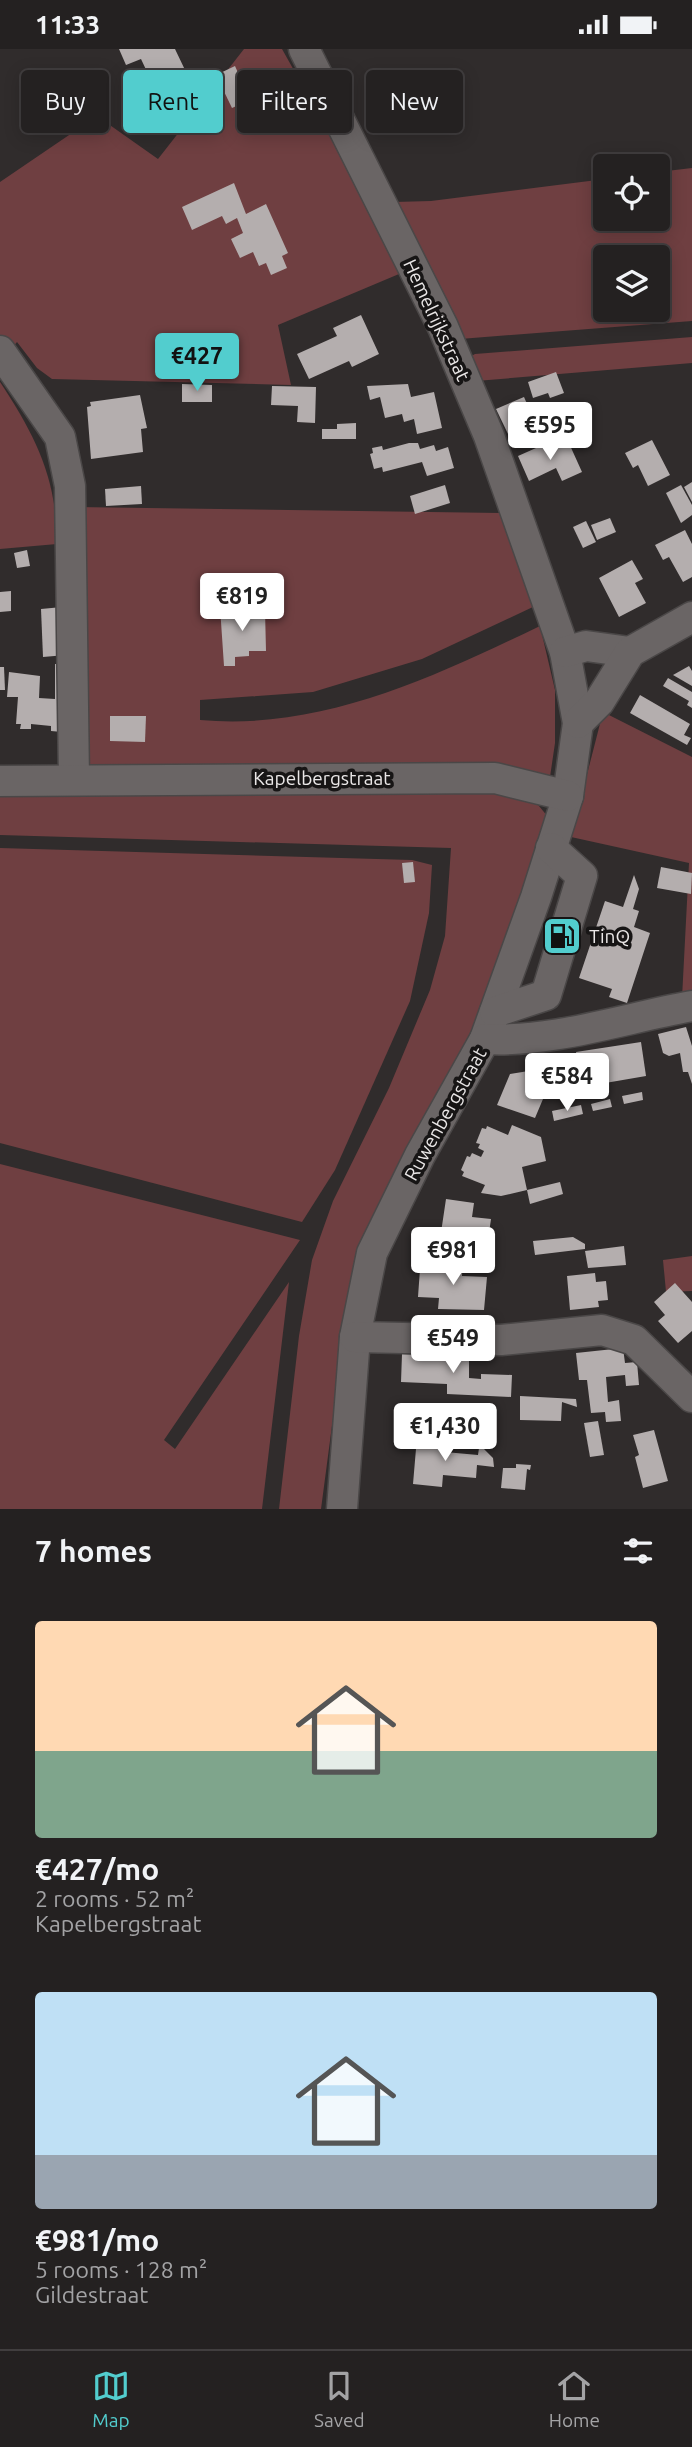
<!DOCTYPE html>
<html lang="en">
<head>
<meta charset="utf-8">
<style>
  body { margin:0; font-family:Ubuntu,sans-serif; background:#2c292a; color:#f1f3f6; height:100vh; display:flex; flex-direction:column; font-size:26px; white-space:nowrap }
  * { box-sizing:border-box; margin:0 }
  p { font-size:23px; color:#a3a3a5 }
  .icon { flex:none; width:38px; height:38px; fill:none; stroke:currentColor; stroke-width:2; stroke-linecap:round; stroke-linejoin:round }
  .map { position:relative; height:1460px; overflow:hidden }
  .details { display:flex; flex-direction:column; background:#242121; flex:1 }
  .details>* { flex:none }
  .hud { position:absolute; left:21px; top:21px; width:651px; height:63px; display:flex; gap:14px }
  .controls { position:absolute; left:593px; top:105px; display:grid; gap:14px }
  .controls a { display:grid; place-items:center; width:77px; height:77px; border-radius:7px; background:#242121; box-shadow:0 4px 18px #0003,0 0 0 2px #413e3f; font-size:35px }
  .price { position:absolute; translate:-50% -60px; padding:0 16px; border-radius:7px; background:#fff; color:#222; font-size:23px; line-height:46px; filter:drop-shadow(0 2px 4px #0008) }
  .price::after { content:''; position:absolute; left:50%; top:42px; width:21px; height:16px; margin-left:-10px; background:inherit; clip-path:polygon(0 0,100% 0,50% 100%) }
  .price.selected { background:#52cdce; color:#111 }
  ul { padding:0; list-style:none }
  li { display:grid; align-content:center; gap:14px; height:371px; padding:0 35px }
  li span { display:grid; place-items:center; height:217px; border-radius:7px; color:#555 }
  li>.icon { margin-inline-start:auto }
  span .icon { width:126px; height:126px; fill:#fffc; stroke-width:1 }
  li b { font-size:30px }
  h2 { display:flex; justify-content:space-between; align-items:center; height:84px; padding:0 35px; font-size:30px }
  .tag { padding:0 24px; border-radius:7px; background:#242121; box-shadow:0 4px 18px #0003,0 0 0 2px #413e3f; font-size:24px; line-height:63px }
  .tag.selected { background:#52cdce; color:#111 }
  .status { display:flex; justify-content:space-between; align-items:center; height:49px; padding:0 35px; background:#242121; direction:ltr }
  .status svg { height:19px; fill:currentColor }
  .menu { display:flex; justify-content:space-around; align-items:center; height:98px; border-top:2px solid #413e3f; background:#242121; font-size:19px; color:#a3a3a5 }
  .menu a { display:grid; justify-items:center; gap:4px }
  .menu .selected { color:#52cdce }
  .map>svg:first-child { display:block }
  .green { fill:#6f3f41; fill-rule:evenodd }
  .building { fill:#b4aeae }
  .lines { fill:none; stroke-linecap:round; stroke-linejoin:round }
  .minor-casing { stroke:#4a4747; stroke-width:33 }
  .minor { stroke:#6a6565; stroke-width:30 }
  .labels { text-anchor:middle; stroke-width:7; stroke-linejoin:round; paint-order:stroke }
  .street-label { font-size:19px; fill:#eae7e7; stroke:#171515 }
  .poi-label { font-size:19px; fill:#eae7e7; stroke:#171515; text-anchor:start }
</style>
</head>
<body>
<div class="status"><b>11:33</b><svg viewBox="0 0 49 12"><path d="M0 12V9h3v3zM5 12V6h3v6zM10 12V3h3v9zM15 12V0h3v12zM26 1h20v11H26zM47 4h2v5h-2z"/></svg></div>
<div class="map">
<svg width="692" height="1460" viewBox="0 0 692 1460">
  <rect width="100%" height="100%" fill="#302c2c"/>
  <g class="green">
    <path d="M244,0H282L366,150L399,225L278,276L291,336L52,330L37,319L17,293L7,305L0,295V133L97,67L158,110Z"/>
    <path d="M692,119V272L460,290L394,153L431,152L605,130L606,170H658V123ZM606,208H658V261H606Z"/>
    <path d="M692,288V314L476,332L466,310L475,305Z"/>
    <path d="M0,333C35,386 57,429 57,495L0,500Z"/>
    <path d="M75,458L500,464L535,557L422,610L313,643L200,651V671C321,682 434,628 540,577L555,641V694L550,728L77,717Z"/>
    <path d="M603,663L692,708V947L682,949L689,814L571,788Z"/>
    <path d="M0,735L501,738L530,746L548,768L489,947L350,1240L321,1460H279L299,1287L312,1211L333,1152L389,1039L430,941L445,887L451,799L0,786Z"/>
    <path d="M0,799L412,811L432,816L429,864L410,952L335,1121L302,1173L0,1094Z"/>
    <path d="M0,1115L300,1191L164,1391L175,1400L289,1233L262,1460H0Z"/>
    <path d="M692,1207V1242L666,1243L663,1211Z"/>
  </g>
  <g class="building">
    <path d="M119,0H175L196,44L164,59L141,10L126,16Z"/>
    <path d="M235,17L250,51L232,59L216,26Z"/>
    <path d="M234,134L246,165L266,155L288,204L282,207L287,219L271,226L266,214L259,217L253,203L240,209L231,190L243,184L237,169L226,175L222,167L192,181L182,158Z"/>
    <path d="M361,266L379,305L352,318L349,312L309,330L297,305L337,287L333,279Z"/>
    <path d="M556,323L564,344L550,349L548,344L533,349L528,333Z"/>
    <path d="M182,335L212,336V353H182Z"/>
    <path d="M408,335L411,348L434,343L442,379L417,385L414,370L404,373L402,365L385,369L380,348L370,351L367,337Z"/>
    <path d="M272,337L316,338L315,374L297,373L298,357L271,356Z"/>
    <path d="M140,346L147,379L141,380L143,403L91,410L87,358L91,357L90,353Z"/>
    <path d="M524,348L536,375L509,387L496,360Z"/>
    <path d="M356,374V390H322V380H337V375Z"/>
    <path d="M652,391L670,426L648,437L638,416L633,419L625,404Z"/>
    <path d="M568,392L582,423L562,432L556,419L529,432L518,407L545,395L548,402Z"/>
    <path d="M409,394H418L420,400L434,396L436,402L448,398L454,419L427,427L422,413L383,423L382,418L374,420L370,405L373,404L372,399L382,397L383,401Z"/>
    <path d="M692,433V453L684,438Z"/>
    <path d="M445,436L450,454L415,465L410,447Z"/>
    <path d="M681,436L692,456V466L681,474L666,444Z"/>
    <path d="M141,437L142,455L106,457L105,440Z"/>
    <path d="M610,469L616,483L597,491L591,476Z"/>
    <path d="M586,472L596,493L583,499L573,478Z"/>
    <path d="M685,481L692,495V528L683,533L669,508L663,511L655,496Z"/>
    <path d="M27,501L30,517L17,519L14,504Z"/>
    <path d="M632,511L643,530L635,534L646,554L619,568L599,529Z"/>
    <path d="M11,542V562L0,563V543Z"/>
    <path d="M248,557V562L265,561L266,602H249V607L235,608V617H224L220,558Z"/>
    <path d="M62,558L66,606L43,608L41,560Z"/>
    <path d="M55,615H67L62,683L51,682V677L31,675V680H20L21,675H16L18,648H7L9,623L40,627L39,649L55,650Z"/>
    <path d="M689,617L692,622V637L673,626Z"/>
    <path d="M0,618H4L5,641H0Z"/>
    <path d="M668,629L692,643V659L687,656L689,652L663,637Z"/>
    <path d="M640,646L690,675L684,686L691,689L687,696L630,664Z"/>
    <path d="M110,667H146L145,693L110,692Z"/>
    <path d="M413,813L415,833L404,834L402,814Z"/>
    <path d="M661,818L692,824L691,845L657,839Z"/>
    <path d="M634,826L639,840L633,860L639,862L634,878L650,884L627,954L609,948L612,940L579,929L605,852L623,858Z"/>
    <path d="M686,978L692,997V1035L688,1023H683L680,1004L669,1007L663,1004L658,985Z"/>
    <path d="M641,993L646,1027L582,1038L576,1003Z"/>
    <path d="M570,1009L577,1048L562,1050L561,1041L546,1044L547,1049L543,1050L535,1069L497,1056L510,1025L541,1020V1014Z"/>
    <path d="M642,1043L643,1051L624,1055L622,1047Z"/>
    <path d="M610,1050L612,1058L593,1062L591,1055Z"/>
    <path d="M581,1056L583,1065L554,1072L552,1062Z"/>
    <path d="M512,1076L541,1088L546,1112L522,1118L527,1141L501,1147L481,1144L485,1136L462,1127L464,1123L461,1121L467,1107L470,1108L472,1104L481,1108L484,1102L478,1099L480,1095L476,1094L482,1079L486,1080L487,1077L508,1086Z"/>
    <path d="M560,1133L563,1145L530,1155L527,1141Z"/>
    <path d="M446,1150L474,1154L472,1168L491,1170L488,1191H481L472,1201L439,1197Z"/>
    <path d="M573,1188L585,1195V1200L535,1206L533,1192Z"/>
    <path d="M624,1197L626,1216L588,1219L585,1202Z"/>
    <path d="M442,1210L463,1212L462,1227L487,1228L484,1261L438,1260L439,1249L418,1248L420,1220L441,1221Z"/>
    <path d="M595,1224L596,1233L606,1232L608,1251L598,1252L599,1258L570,1261L567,1227Z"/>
    <path d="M675,1234L692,1253V1282L678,1294L658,1272L665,1266L654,1253Z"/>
    <path d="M623,1299L625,1314L637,1313L639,1336L626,1337L625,1326L606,1328L608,1353L619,1351L621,1372L606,1373L605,1363L591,1364L587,1331H579L576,1304Z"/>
    <path d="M402,1305L469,1307V1329L481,1330V1325L512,1326L511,1348L447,1345V1335L401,1333Z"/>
    <path d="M520,1347L576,1350L577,1358L562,1353L561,1372L520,1371Z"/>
    <path d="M598,1372L604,1406L590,1408L584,1374Z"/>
    <path d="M654,1381L668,1432L643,1439L635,1408L639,1406L633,1386Z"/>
    <path d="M417,1388L446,1390L445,1403L478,1406L479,1399L484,1400L493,1409L494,1418L477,1416L476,1429L443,1426L442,1438L413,1435Z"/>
    <path d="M516,1415L531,1416L530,1421L527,1420L525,1441L501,1439L503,1419H516Z"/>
  </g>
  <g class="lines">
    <defs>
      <g id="minor">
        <path d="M304,0L443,278L489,387L565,603L578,674L568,747L536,848L485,990L420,1106L372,1204L355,1288L342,1460"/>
        <path d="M0,302L60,388L70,437L74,730"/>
        <path d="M565,603L586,597L630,603"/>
        <path d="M578,674L599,653L630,603L692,568"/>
        <path d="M0,732L495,729L568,747"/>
        <path d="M495,963L546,946L582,827L551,799"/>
        <path d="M485,990C553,994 625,969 692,957"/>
        <path d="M355,1288L501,1291L602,1281L634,1291L692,1348"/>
      </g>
    </defs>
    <use href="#minor" class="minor-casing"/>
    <use href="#minor" class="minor"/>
  </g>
  <defs>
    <symbol id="fuel-square" viewBox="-11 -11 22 22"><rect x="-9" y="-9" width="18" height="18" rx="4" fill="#52cdce" stroke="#171515"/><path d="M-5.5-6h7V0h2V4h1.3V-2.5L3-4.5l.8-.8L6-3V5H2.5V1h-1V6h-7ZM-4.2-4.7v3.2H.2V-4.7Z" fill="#111"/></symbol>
  </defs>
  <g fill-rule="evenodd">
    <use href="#fuel-square" x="540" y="865" width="44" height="44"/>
  </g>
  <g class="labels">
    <g class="street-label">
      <text transform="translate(437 271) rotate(65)" y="7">Hemelrijkstraat</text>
      <text x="322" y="736">Kapelbergstraat</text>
      <text transform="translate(445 1065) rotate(-61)" y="7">Ruwenbergstraat</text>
    </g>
    <g class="poi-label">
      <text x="589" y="894">TinQ</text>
    </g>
  </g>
</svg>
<div class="controls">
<a><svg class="icon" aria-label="locate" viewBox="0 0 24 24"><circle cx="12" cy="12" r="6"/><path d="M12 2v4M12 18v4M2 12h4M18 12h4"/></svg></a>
<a><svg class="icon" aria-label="layers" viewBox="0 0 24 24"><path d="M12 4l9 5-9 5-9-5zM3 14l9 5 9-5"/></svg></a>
</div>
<b class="price selected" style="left:197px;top:344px">€427</b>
<b class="price" style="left:550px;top:413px">€595</b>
<b class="price" style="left:242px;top:584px">€819</b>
<b class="price" style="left:567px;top:1064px">€584</b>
<b class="price" style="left:453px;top:1238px">€981</b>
<b class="price" style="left:453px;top:1326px">€549</b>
<b class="price" style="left:445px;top:1414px">€1,430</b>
<div class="hud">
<a class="tag">Buy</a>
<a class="tag selected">Rent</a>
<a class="tag">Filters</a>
<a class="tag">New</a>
</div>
</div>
<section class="details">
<h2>7 homes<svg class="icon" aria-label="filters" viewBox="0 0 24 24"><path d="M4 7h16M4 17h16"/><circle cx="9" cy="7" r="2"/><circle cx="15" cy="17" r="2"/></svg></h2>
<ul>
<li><span style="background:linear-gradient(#ffd9b3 60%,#7fa58c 0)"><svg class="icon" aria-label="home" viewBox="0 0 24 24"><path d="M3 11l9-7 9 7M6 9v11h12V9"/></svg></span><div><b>€427/mo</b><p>2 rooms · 52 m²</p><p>Kapelbergstraat</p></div></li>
<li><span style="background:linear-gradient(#bfe0f5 75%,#9aa5b1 0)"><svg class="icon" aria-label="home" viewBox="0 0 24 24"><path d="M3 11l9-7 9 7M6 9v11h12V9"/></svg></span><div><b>€981/mo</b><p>5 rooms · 128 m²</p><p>Gildestraat</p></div></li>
</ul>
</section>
<nav class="menu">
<a class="selected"><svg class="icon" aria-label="map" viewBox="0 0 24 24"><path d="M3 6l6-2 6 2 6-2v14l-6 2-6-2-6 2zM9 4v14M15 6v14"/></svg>Map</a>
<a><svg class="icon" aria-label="saved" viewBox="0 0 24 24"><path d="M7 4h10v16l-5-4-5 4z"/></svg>Saved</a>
<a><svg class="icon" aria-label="home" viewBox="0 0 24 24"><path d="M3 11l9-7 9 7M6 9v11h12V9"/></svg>Home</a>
</nav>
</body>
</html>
